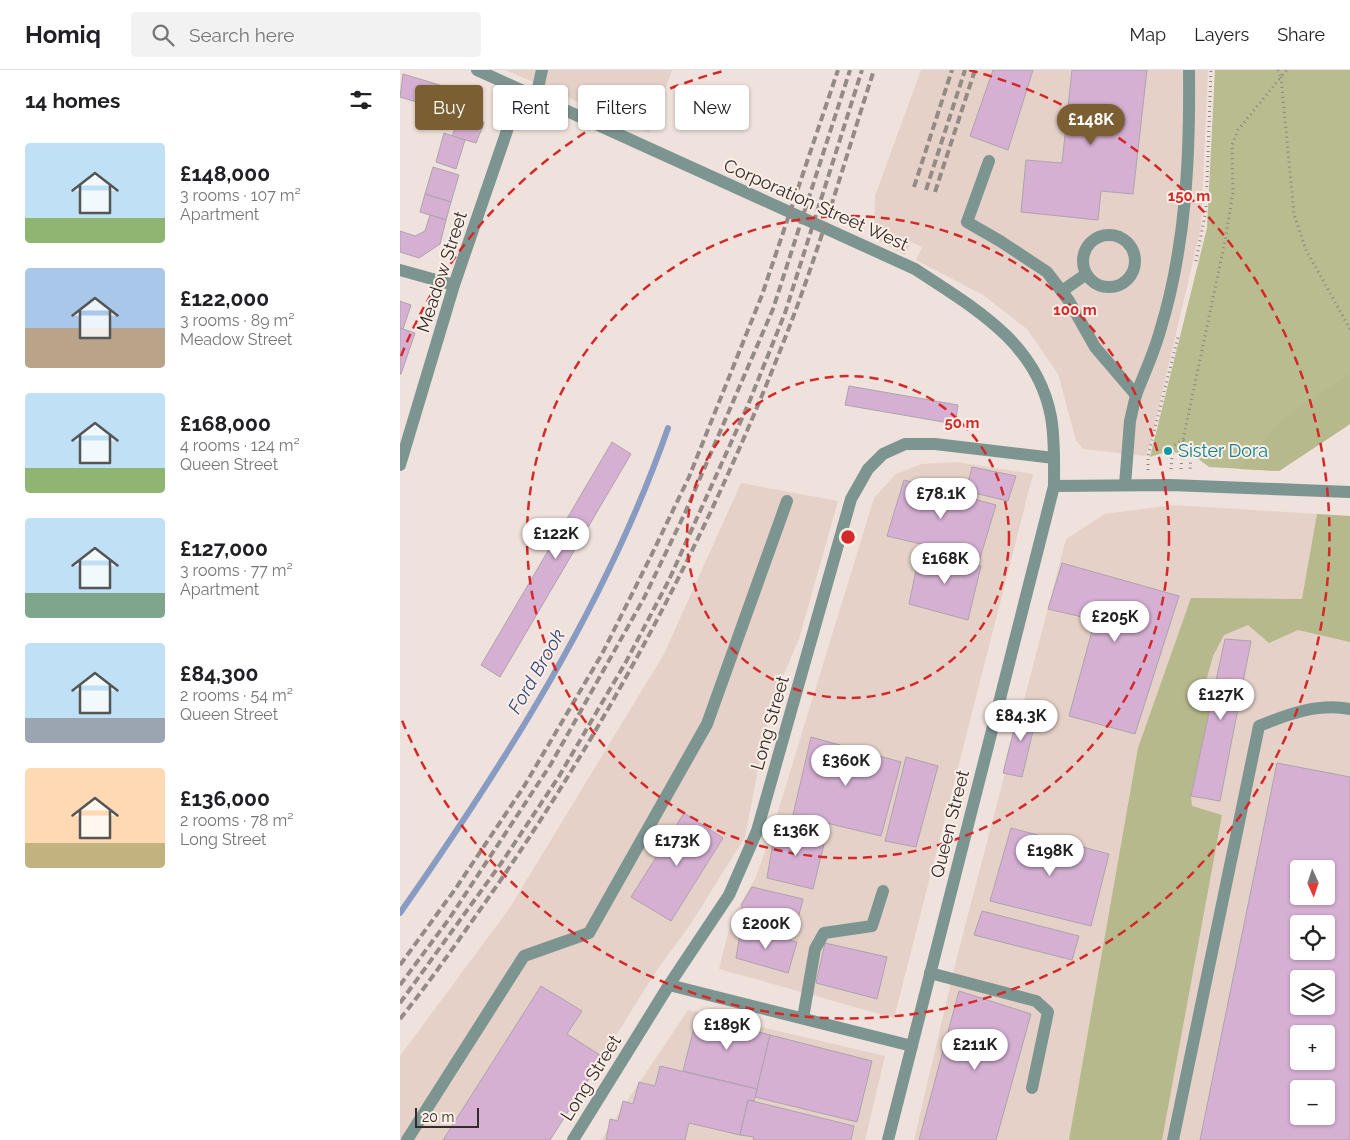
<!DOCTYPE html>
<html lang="en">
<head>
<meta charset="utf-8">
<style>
  body { margin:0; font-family:Raleway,sans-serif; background:#f2f2f2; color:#202124; height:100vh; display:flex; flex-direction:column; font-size:19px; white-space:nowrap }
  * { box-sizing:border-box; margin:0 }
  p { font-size:16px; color:#757577 }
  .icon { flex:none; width:28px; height:28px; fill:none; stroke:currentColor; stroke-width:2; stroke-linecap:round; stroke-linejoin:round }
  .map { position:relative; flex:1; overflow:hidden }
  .sheet { display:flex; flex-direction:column; background:#fff; width:400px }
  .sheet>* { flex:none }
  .banner { position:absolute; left:15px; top:15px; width:475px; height:45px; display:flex; gap:10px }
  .needle { width:32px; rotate:177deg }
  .buttons { position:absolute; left:890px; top:790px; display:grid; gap:10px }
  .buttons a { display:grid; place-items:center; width:45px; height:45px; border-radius:5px; background:#fff; box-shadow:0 1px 4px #0004; font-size:25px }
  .scale { position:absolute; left:15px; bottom:12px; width:64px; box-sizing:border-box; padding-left:5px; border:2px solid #312c29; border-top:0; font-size:14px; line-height:18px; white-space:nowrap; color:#312c29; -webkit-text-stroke:4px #fcefe8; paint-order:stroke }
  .price { position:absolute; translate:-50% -42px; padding:0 11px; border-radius:18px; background:#fff; color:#222; font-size:16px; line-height:32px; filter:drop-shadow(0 1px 2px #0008) }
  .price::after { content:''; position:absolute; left:50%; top:30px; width:15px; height:11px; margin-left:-8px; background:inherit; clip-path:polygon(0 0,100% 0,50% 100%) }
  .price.current { background:#7b5f32; color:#fff }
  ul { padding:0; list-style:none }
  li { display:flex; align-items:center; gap:15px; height:125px; padding:0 25px }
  li span { display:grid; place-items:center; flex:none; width:140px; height:100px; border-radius:5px; color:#555 }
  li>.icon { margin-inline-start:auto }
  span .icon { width:60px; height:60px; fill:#fffc; stroke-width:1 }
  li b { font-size:21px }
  h2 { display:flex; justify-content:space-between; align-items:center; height:60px; padding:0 25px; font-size:21px }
  .tag { padding:0 18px; border-radius:5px; background:#fff; box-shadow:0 1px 4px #0004; font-size:18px; line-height:45px }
  .tag.current { background:#7b5f32; color:#fff }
  header { display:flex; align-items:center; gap:30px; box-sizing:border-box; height:70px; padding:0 25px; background:#fff; border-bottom:1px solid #e0e0e0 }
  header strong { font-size:24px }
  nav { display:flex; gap:28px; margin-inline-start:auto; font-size:18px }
  .search { width:350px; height:45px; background:#f2f2f2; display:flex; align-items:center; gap:12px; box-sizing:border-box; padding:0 18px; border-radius:5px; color:#757577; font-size:19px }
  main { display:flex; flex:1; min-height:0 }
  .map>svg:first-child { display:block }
  .built { fill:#e5d1c7; fill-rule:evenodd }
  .green { fill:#b8bc8e }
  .forest { fill:#b5b98b }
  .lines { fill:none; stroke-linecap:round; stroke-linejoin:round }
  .stream { stroke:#889bc2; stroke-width:6 }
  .building { fill:#d5b0d3; stroke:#ada3ac; fill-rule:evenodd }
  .path { stroke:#8e8480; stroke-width:3; stroke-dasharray:1 4; stroke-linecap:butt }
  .minor { stroke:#7d9591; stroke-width:12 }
  .rail { stroke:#948b86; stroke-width:4; stroke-dasharray:8 4; stroke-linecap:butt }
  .ring { fill:none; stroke:#d62828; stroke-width:2.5; stroke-dasharray:9 6 }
  .culture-dot { fill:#0f9aa8; stroke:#fcefe8; stroke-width:2 }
  .labels { text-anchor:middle; stroke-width:4; stroke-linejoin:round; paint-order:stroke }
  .street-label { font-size:18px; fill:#312c29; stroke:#fcefe8 }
  .culture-label { font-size:18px; fill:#0d838f; stroke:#fcefe8; text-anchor:start }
  .water-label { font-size:19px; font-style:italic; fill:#32497d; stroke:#fcefe8 }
  .centre { fill:#d62828; stroke:#fcefe8; stroke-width:2.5 }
  .ring-label { font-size:15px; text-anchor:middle; font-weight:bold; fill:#d62828; stroke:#fcefe8; stroke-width:4; stroke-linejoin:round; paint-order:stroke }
</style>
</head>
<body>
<header>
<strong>Homiq</strong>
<div class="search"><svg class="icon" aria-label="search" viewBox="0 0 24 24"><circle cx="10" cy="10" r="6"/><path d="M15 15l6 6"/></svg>Search here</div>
<nav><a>Map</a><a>Layers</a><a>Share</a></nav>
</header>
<main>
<section class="sheet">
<h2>14 homes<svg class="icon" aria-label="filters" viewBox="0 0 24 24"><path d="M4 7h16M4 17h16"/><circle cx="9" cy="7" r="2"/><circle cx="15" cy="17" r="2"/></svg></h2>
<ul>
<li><span style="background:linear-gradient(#bfe0f5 75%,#8fb573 0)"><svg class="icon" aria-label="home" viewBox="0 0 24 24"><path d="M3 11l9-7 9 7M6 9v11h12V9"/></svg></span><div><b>£148,000</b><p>3 rooms · 107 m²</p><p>Apartment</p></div></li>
<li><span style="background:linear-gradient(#a9c7e8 60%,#b9a48a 0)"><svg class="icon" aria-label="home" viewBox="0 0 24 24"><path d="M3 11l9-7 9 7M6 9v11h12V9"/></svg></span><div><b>£122,000</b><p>3 rooms · 89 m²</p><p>Meadow Street</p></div></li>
<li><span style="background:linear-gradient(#bfe0f5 75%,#8fb573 0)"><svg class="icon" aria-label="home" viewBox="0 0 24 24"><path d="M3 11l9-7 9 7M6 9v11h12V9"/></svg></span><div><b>£168,000</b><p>4 rooms · 124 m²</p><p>Queen Street</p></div></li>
<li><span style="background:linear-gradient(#bfe0f5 75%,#7fa58c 0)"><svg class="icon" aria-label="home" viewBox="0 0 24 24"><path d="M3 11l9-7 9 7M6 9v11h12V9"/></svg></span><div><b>£127,000</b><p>3 rooms · 77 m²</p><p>Apartment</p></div></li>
<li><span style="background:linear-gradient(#bfe0f5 75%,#9aa5b1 0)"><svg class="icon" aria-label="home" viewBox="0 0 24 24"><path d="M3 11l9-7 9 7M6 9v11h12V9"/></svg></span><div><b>£84,300</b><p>2 rooms · 54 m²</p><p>Queen Street</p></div></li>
<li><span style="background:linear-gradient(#ffd9b3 75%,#c2b280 0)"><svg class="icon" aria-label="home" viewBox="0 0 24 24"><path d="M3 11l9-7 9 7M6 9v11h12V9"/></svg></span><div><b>£136,000</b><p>2 rooms · 78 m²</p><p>Long Street</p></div></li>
</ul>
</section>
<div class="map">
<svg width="950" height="1070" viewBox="0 0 950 1070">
  <rect width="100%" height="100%" fill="#efe1db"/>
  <g class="built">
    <path d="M106,0H272L249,63Z"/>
    <path d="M521,0H808L801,157L750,374L746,386L683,379L676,370L658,304L627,259L583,225L516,190L522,177L511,172L505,185L474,168L475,126Z"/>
    <path d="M557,392L633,404L494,948L319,899L332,848L356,807L372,761L474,428L496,404L522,394Z"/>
    <path d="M341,413L438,431L399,569L374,627L368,648L345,767L290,855L257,900L150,1070H0V986L109,839L264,584Z"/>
    <path d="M773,435L950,446V1070H514L557,887L666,469L705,444ZM899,799H926V826H899ZM899,854H926V881H899ZM899,909H926V936H899ZM899,964H926V991H899ZM899,1019H926V1046H899Z"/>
    <path d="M288,940L485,986L465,1070H201Z"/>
  </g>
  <path class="green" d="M815,0H950V354L879,401L809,397L796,387L769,381L750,387L807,158Z"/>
  <g class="forest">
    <path d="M950,304V354L879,401L839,399L882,350Z"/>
    <path d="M917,444L950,446V572L898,560L869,573L848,555L824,565L813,586L800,633L811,635L791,726L792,736L822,745L762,1070H669L738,678L791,528L902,529Z"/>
  </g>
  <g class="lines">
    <path class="stream" d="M0,843C105,693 207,533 268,358"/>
  </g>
  <g class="building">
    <path d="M593,0H633L608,80L570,66Z"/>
    <path d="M672,0H747L733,124L701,121L698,150L621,142L626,90L662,93Z"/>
    <path d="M3,4L43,16L36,38L0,27Z"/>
    <path d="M43,16L67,23L84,53L76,73L52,66L56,56L54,53L49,55L45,46L51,41L49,38H36Z"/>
    <path d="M44,63L65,70L56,99L36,92Z"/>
    <path d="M33,97L59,105L51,132L25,124Z"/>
    <path d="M25,124L51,132L46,150L20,142Z"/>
    <path d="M30,145L46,150L40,174L19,188L0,182V161L15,166L25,161Z"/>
    <path d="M0,231L11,235L3,259L0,258Z"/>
    <path d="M0,258L15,263L1,304H0Z"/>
    <path d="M449,316L558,335L555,354L445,335Z"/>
    <path d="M212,372L231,384L100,607L81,595Z"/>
    <path d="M572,397L616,406L608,431L566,421Z"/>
    <path d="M504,410L596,435L580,488L487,466Z"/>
    <path d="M520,481L581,496L568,550L509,534Z"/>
    <path d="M662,493L779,526L735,664L669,646L695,550L648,539Z"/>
    <path d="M825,569L851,571L820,731L791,726Z"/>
    <path d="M620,636L638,640L622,707L603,703Z"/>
    <path d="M411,667L501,692L481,766L393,745Z"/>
    <path d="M506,687L538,696L516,777L485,771Z"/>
    <path d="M877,693L950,707V1070H800ZM899,799H926V826H899ZM899,854H926V881H899ZM899,909H926V936H899ZM899,964H926V991H899ZM899,1019H926V1046H899Z"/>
    <path d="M284,743L323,768L271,851L231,827Z"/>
    <path d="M383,755L426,766L413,819L367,808L372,778Z"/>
    <path d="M611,758L709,784L691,856L590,831Z"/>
    <path d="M352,817L403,829L394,864L341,851L342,834Z"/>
    <path d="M582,841L679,866L672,890L574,865Z"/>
    <path d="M341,858L397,872L388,903L336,888Z"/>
    <path d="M425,873L487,887L477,929L416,913Z"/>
    <path d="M141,916L182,941L167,964L203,987L150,1070H43Z"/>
    <path d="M559,921L631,944L596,1070H519Z"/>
    <path d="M313,945L353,955L352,960L370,965L357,1019L283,1001L297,946L312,950Z"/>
    <path d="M370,965L472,991L457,1052L355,1027Z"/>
    <path d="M260,996L357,1019L354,1031L348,1030L340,1065L289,1053L285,1070H206L210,1049L218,1051L223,1031L233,1034L239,1012L255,1016Z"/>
    <path d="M348,1030L454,1056L451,1070H353L354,1067L340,1065Z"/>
  </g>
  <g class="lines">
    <g class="path">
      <path d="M878,0L881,7L887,0"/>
      <path d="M881,7L894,144L906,180L950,259"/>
      <path d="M796,191L806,140L811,0"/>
      <path d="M771,399L773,376L783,370L791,381L790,401"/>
      <path d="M781,399L783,370L824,176L833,123L832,75L838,60L881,7"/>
      <path d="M748,400V386L778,267"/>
    </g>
    <g class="minor">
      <path d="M77,0L515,199C574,238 637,272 651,347C655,370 654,393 654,416L488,1070"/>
      <path d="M136,27L142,0"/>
      <path d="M589,91L567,152L600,171L647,202L669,231L695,277L736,325L730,351L725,415"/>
      <circle cx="709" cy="191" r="26"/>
      <path d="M0,200L54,215"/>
      <path d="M662,221L685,205"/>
      <path d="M736,325C744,304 754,283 760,261C786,177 790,87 789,0"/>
      <path d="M0,395L54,215L121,20"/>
      <path d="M654,416L771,415L950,422"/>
      <path d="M530,903L636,931L648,942L632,1018"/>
      <path d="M269,915L512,976"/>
      <path d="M403,948L415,879L424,863L472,856L483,821"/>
      <path d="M7,1070L124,886L189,863L307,654L387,431"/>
      <path d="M173,1070L269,915L329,825L357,761L451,429L468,399L483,384L505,374H535L654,388"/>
      <path d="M773,1070L859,656C888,644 918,633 950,639"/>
    </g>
    <g class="rail">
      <path d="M514,117L552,0"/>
      <path d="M526,120L565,0"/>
      <path d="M535,122L575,0"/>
      <path d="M0,895L56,818L123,718L202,584L251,486L289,407L362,225L438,0"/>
      <path d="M0,915L49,849L151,694L244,528L285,443L373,239L450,0"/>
      <path d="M0,933L102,792L158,708L227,590L269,510L348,335L385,243L462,0"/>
      <path d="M0,949C29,913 55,875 82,837C210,655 313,457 392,250C423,168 447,83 474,0"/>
    </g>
  </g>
  <g class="ring">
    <circle cx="448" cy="467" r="161"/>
    <circle cx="448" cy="467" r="321"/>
    <path d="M1 286A482 482 0 0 1 327 0M569 0A482 482 0 1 1 1 648"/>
  </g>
  <circle class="culture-dot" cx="768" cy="381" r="5"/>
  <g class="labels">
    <g class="street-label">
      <text transform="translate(416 135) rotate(24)" y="6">Corporation Street West</text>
      <text transform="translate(42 202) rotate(-72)" y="6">Meadow Street</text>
      <text transform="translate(370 653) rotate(-74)" y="6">Long Street</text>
      <text transform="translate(550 754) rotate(-76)" y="6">Queen Street</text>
      <text transform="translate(191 1008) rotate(-58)" y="6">Long Street</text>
    </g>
    <g class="culture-label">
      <text x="778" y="387">Sister Dora</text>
    </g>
    <g class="water-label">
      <text transform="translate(136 601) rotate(-60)" y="7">Ford Brook</text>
    </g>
  </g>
  <circle cx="448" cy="467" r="8" class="centre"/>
  <g class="ring-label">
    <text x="789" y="131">150 m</text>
    <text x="675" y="245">100 m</text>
    <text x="562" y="358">50 m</text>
  </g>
</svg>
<div class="buttons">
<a><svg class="needle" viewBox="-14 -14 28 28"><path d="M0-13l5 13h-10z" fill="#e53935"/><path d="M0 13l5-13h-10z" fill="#757577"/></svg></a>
<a><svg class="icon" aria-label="locate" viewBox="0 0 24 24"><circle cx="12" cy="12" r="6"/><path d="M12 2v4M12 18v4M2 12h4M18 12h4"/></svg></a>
<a><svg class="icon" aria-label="layers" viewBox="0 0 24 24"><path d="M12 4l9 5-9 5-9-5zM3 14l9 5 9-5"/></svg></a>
<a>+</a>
<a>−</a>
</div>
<div class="scale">20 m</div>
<b class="price current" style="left:691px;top:76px">£148K</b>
<b class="price" style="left:541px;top:450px">£78.1K</b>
<b class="price" style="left:156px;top:490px">£122K</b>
<b class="price" style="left:545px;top:515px">£168K</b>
<b class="price" style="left:715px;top:573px">£205K</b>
<b class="price" style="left:821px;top:651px">£127K</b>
<b class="price" style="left:621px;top:672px">£84.3K</b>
<b class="price" style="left:446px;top:717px">£360K</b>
<b class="price" style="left:396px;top:787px">£136K</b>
<b class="price" style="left:277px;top:797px">£173K</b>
<b class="price" style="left:650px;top:807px">£198K</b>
<b class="price" style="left:366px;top:880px">£200K</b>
<b class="price" style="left:327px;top:981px">£189K</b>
<b class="price" style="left:575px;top:1001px">£211K</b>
<div class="banner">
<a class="tag current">Buy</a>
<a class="tag">Rent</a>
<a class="tag">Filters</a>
<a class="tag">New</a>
</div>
</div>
</main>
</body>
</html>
